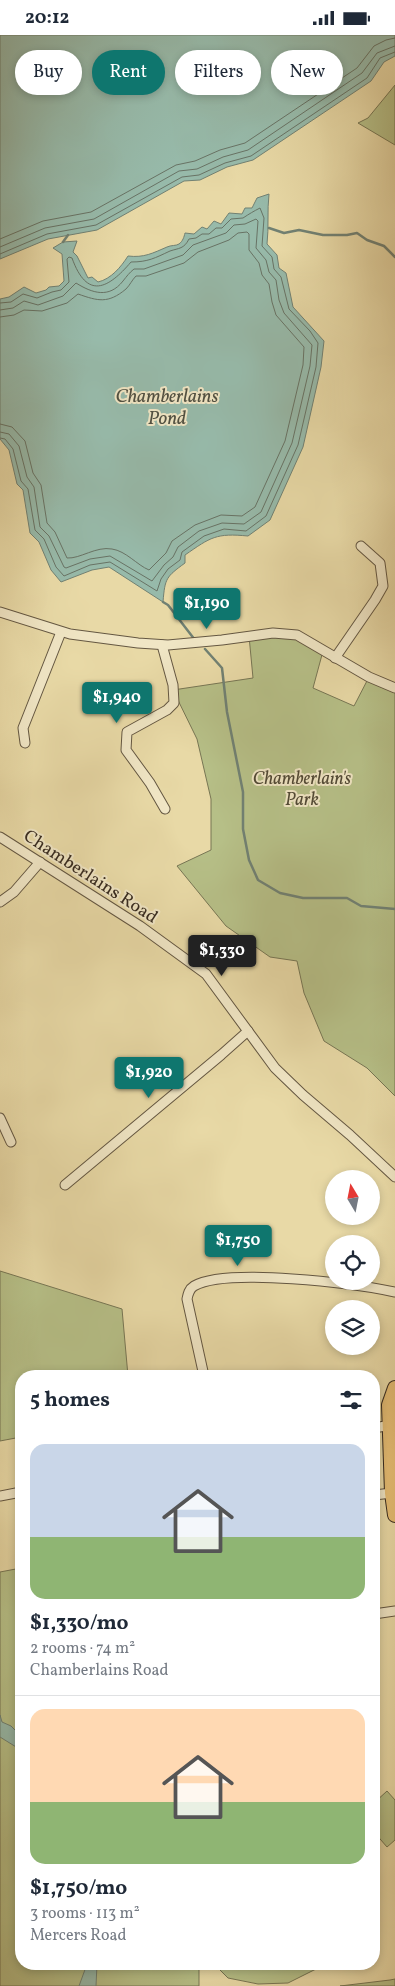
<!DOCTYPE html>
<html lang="en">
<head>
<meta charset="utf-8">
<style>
  body { margin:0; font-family:Vollkorn,serif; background:#f2f2f3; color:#1f2937; height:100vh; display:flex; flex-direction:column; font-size:19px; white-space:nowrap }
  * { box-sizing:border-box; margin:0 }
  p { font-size:16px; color:#747a83 }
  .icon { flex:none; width:28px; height:28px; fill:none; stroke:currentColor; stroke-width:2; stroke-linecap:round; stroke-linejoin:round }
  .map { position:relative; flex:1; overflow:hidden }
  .panel { position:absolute; left:15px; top:1335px; width:365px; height:600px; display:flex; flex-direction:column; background:#fff; border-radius:20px; box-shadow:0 2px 8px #0003 }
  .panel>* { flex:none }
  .top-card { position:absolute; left:15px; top:15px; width:365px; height:45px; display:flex; gap:10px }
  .needle { width:32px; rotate:350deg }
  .fabs { position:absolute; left:325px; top:1135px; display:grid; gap:10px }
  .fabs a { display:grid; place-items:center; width:55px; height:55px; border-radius:50%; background:#fff; box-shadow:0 2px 8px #0003; font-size:25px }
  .price { position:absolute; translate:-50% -42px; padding:0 11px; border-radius:5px; background:#0f766e; color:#fff; font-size:16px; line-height:32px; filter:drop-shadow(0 1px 2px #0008) }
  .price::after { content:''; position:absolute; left:50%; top:30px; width:15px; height:11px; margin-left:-8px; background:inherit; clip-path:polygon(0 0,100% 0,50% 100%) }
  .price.current { background:#222; color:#fff }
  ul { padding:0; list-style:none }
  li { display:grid; align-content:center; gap:10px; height:265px; padding:0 15px }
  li+li { border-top:1px solid #e0e1e3 }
  li span { display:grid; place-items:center; height:155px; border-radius:15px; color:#555 }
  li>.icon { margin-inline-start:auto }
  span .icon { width:90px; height:90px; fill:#fffc; stroke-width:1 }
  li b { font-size:21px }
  h2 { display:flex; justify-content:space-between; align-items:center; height:60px; padding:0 15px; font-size:21px }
  .tag { padding:0 18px; border-radius:22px; background:#fff; box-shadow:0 2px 8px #0003; font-size:18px; line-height:45px }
  .tag.current { background:#0f766e; color:#fff }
  .status { display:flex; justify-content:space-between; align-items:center; height:35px; padding:0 25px; background:#fff; direction:ltr }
  .status svg { height:14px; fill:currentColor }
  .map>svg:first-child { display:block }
  .green { fill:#b6bf87; stroke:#777654 }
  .water { fill:#97baaa; stroke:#718173 }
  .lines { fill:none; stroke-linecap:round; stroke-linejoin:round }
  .shore { stroke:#687365; stroke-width:1 }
  .stream { stroke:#718173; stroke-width:2.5 }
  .street-casing { stroke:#645742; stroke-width:11 }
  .primary-casing { stroke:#382c20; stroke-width:16 }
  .street { stroke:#f0e6c5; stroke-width:9 }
  .primary { stroke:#e4bc73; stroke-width:14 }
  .labels { text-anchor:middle; stroke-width:4; stroke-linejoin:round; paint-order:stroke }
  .park-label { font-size:18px; font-style:italic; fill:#514935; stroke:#f0e6c5 }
  .street-label { font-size:18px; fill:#382c20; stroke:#f0e6c5 }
  .water-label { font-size:19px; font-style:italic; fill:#505042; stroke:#f0e6c5 }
</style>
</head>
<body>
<div class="status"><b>20:12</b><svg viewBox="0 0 49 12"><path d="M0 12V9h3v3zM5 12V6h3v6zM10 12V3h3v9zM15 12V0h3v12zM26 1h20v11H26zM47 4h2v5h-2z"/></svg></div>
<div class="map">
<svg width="395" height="1951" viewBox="0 0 395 1951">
  <rect width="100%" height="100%" fill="#e8d9a6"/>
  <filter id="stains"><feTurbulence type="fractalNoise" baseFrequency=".004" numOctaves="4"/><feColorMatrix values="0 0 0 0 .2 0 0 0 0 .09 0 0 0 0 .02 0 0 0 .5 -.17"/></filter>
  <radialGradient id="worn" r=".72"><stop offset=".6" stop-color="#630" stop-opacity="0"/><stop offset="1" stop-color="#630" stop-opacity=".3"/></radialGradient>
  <g class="green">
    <path d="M395,50V110L358,88L368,83Z"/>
    <path d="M297,600L323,616L313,653L354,671L369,642L395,653V1061L367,1033L324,1006L304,958L297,926L270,922L226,891L177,831L211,815V764L197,704L173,655L253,643L249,601Z"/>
    <path d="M0,1236L122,1274L128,1341H21V1402L0,1406Z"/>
    <path d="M21,1533V1929H199V1951H0V1537Z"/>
    <path d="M387,1756L395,1765V1805L387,1812L374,1797V1768Z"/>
    <path d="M214,1929H317L320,1932L288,1948L258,1949L228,1943Z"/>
    <path d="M395,1944V1951H340L390,1945Z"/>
  </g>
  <g class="water">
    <path d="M0,0H395V21L384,27L371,46L253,125L227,132L200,145L184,146L97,195L48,204L0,224Z"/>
    <path d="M269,159C267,176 269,192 267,209L277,220L279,233L286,238L293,272L324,306L321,332L303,412L270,485L248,501C216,498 211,502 185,520V528C166,542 165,543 163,567L109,532L92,535L61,547L51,535L39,507L30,498L23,455L17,449L9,415L0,404V264L9,262L24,252L36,258L46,255L49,252L59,251L64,246L62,219L53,213L63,207L77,206L73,217L77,221L88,243L92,242L98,247C111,244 121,232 128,221C144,223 153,218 167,212C171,210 176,211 179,209C183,206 184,202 185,198L194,199L202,192L207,194L214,186L221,189L229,178L242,179L245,173H252L257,163Z"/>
    <path d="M0,1680L2,1687L11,1691L21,1701V1715L0,1702Z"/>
    <path d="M87,1929H97L96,1951H79Z"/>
  </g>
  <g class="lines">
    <g class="shore">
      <path d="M0,204L43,186L91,177L176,130L195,126L220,115L245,108L357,33L374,11L386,5L395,3"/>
      <path d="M0,212L45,193L94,184L179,136L197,134L223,122L248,115L362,38L377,18L395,11"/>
      <path d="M0,219L47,199L96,190L182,142L199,140L225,128L251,121L367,43L380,23L395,17"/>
      <path d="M0,268L11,267L23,259L37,263L52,257L61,255L69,247L67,224L69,222L72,223C87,265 108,254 131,227C148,227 155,223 170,216C179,213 184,214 189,204L196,203L202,199H209L216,193H222L231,184L243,183C249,179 254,176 260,173L264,183L262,211L272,222L274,234L281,242L289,274L310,296L318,308L316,332L298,410L266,481L246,496L224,494L204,501L182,517L180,525L168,534L161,544L157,556L110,527L90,530L64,541L56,532L44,504L35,495L28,454L21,446L13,414L5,404L0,403"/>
      <path d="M0,275L13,273L24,266L38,270L63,261L76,248C92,258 109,264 123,246C127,241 129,238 134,234H144L183,220L193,210L226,198L234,190L245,189L256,184L258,186L256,213L266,225L269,237L276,245L279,265L284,278L312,310L310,331L292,408L261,477L244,489L222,488L199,496L178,512L173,522L164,530L152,546L110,521L90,524L66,533L64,532L49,501L40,492L34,452L27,442L19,411L9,399L0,397"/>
      <path d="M0,282L14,280L24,275L42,276L67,268L78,259C98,266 108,269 126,254C130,250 132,245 136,241H146L184,228L198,217L229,205L238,198L247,197L249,199V215L259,228L262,240L269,249L272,267L276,280L304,312L303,330L285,406L255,472L242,481L221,480L195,490L172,506L166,518L149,535C137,530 126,516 112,514C96,511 80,524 67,523L55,497L47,488L41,450L33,438L25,406L12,392L0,389"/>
    </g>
    <g class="stream">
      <path d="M269,193L284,198L299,195L323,200H347L357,198L367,205L384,211L395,222"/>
      <path d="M63,207L68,200"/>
      <path d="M163,567L168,570L195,605"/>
      <path d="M205,614L222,633L227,677L243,757V794L249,825L258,845L280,858L303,863H347L361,871L395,874"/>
    </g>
    <defs>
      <g id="street">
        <path d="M0,577L70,599L138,608L168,610L222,605L273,598L297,600L369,642L395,653"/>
        <path d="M162,610L173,650L174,668L167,675L127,697L126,715L150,748L165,774"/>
        <path d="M335,623L375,565L383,551L380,528L361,511"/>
        <path d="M25,708L23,693L61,597"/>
        <path d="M0,802L140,891L206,939L275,1033L303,1060L350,1100L395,1142"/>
        <path d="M0,867L14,857L40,827"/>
        <path d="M0,1083L11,1107"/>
        <path d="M65,1150L221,1020L248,996"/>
        <path d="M204,1341L187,1264C188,1259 189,1254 194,1251C227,1232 356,1249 395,1257"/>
        <path d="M374,1393L391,1390"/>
        <path d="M374,1460L392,1458"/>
        <path d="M0,1461L21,1457"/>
        <path d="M374,1579L395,1576"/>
      </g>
      <path id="primary" d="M395,1353L389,1370L392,1458L395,1480"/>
    </defs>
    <use href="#street" class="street-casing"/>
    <use href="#primary" class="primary-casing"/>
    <use href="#street" class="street"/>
    <use href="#primary" class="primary"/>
  </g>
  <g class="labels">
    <g class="park-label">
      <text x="302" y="749">Chamberlain's<tspan x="302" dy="21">Park</tspan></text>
    </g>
    <g class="street-label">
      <text transform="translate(91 841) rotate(33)" y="6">Chamberlains Road</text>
    </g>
    <g class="water-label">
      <text x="167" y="367">Chamberlains<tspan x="167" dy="22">Pond</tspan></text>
    </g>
  </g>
  <rect width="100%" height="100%" filter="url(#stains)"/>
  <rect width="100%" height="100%" fill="url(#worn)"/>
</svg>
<div class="fabs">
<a><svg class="needle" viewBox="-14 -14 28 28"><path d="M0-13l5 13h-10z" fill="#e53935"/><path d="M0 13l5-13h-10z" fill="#747a83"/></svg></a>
<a><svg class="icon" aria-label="locate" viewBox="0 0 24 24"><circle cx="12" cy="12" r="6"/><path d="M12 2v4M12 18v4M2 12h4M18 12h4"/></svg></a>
<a><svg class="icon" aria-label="layers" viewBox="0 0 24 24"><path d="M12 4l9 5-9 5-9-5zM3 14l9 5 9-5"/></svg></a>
</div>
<b class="price" style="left:207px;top:595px">$1,190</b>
<b class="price" style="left:117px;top:689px">$1,940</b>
<b class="price current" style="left:222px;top:942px">$1,330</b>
<b class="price" style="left:149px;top:1064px">$1,920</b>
<b class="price" style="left:238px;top:1232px">$1,750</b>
<div class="top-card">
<a class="tag">Buy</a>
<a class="tag current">Rent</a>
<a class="tag">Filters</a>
<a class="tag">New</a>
</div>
<section class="panel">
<h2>5 homes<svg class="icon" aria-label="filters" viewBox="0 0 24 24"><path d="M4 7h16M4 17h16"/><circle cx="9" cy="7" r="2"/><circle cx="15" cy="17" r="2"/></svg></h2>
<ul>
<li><span style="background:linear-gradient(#c9d6e8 60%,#8fb573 0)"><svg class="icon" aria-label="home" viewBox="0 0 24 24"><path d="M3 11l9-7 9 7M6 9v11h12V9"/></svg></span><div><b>$1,330/mo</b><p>2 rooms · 74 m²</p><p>Chamberlains Road</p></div></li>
<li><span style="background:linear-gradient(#ffd9b3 60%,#8fb573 0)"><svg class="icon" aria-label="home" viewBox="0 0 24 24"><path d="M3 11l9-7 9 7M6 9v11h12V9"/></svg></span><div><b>$1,750/mo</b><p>3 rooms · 113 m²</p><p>Mercers Road</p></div></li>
</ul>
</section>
</div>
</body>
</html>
